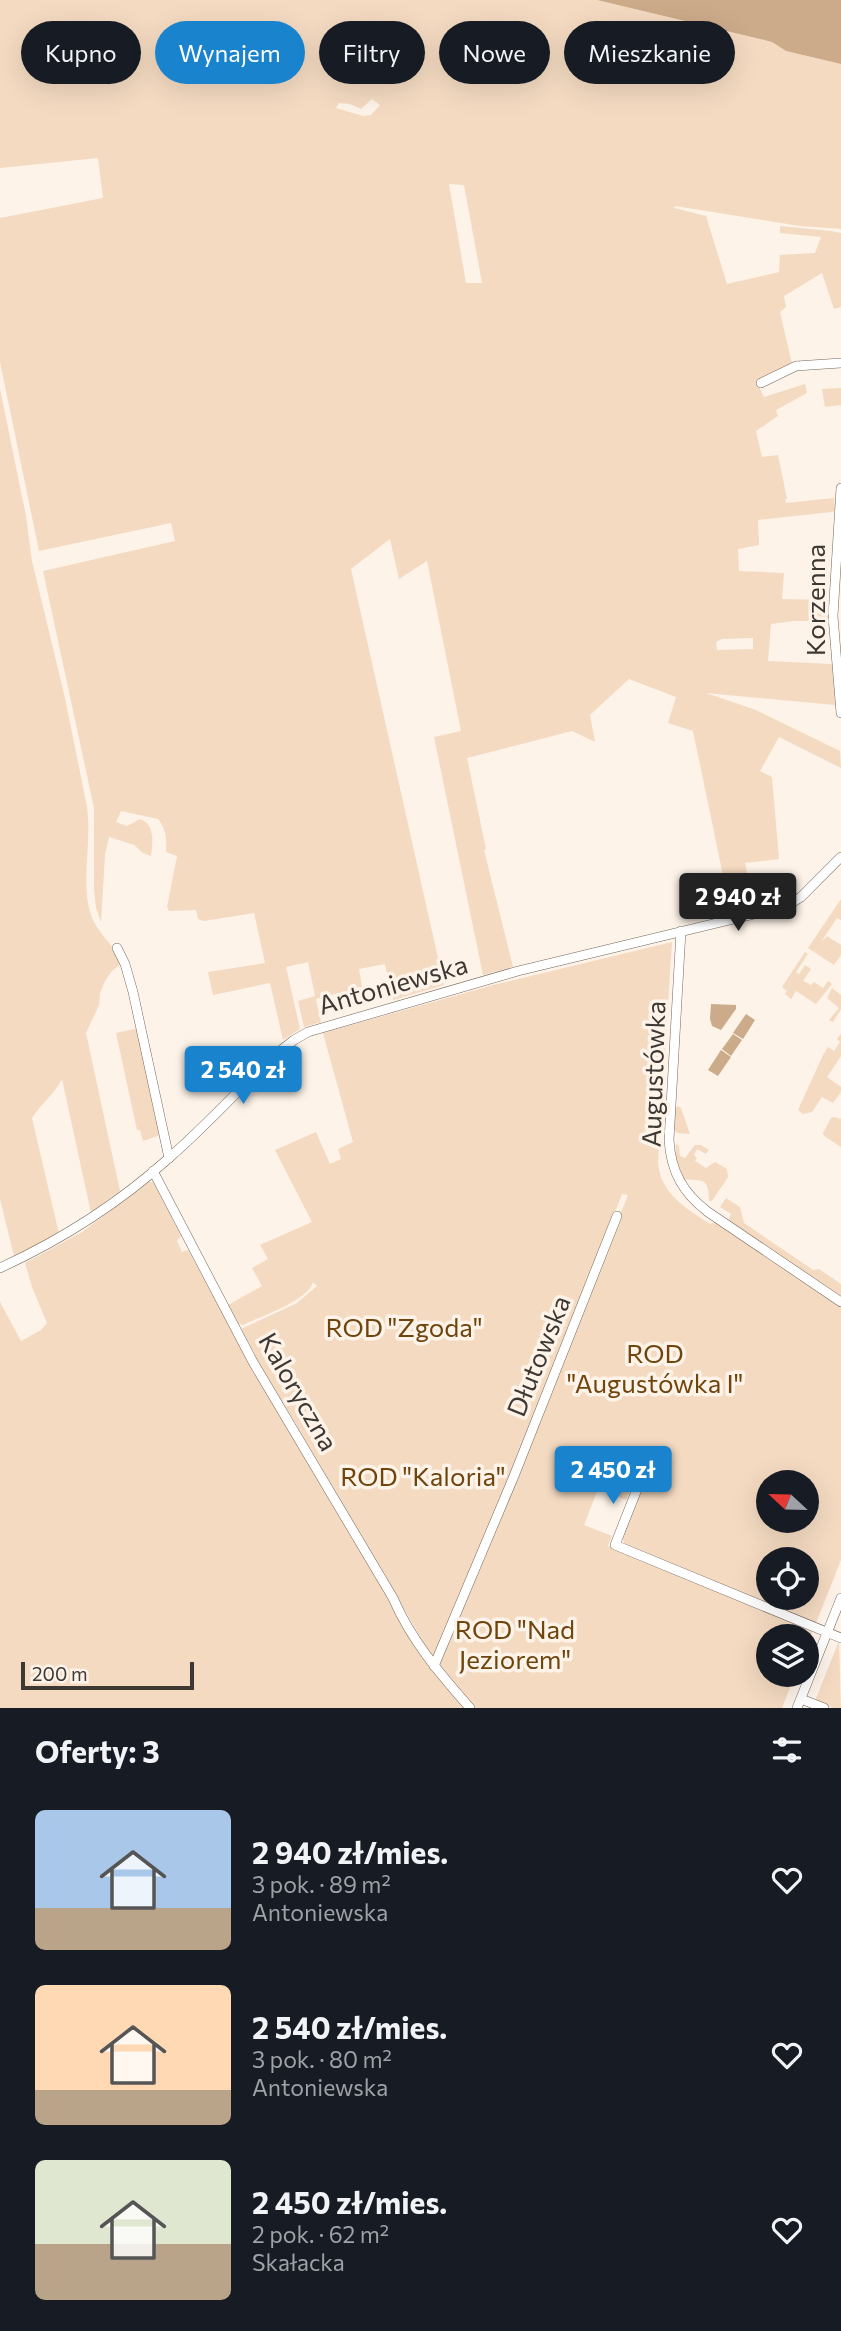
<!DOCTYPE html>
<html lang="pl">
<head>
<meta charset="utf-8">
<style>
  body { margin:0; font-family:Commissioner,sans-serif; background:#242831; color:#f1f3f6; height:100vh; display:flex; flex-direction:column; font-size:26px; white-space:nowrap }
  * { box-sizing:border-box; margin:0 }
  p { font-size:23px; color:#9ea1a6 }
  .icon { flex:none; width:38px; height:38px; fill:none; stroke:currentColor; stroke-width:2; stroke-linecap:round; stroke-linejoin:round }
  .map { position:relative; height:1708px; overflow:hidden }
  .side { display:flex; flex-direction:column; background:#171b24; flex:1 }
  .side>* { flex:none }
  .banner { position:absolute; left:21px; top:21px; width:800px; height:63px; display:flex; gap:14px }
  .needle { width:46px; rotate:292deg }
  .controls { position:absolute; left:756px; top:1470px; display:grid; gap:14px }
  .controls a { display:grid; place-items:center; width:63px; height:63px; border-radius:50%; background:#171b24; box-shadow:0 7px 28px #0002; font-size:35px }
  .scale { position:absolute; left:21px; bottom:18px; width:173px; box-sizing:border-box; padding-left:7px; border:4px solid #3d3833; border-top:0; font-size:19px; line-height:24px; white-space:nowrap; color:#3d3833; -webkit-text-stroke:5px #fdf3e8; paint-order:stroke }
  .price { position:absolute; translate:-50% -60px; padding:0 16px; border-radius:7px; background:#1983cd; color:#fff; font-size:23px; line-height:46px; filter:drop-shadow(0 2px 4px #0008) }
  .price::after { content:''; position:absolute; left:50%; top:42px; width:21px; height:16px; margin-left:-10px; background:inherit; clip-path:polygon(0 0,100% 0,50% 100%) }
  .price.on { background:#222; color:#fff }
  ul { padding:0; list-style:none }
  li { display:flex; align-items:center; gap:21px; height:175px; padding:0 35px }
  li span { display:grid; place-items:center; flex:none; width:196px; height:140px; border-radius:10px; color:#555 }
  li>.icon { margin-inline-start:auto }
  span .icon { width:84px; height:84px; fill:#fffc; stroke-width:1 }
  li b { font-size:30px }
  h2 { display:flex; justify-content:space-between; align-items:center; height:84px; padding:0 35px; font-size:30px }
  .chip { padding:0 24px; border-radius:32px; background:#171b24; box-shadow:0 7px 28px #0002; font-size:24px; line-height:63px }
  .chip.on { background:#1983cd; color:#fff }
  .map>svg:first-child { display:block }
  .green { fill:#f4dac1; fill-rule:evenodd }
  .water { fill:#ccab8a }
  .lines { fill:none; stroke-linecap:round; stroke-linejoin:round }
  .minor-casing { stroke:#73675c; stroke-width:10 }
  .minor { stroke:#fff; stroke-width:9 }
  .labels { text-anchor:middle; stroke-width:7; stroke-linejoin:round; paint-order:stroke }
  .street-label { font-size:26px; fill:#3d3833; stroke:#fdf3e8 }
  .park-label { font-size:26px; fill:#70440d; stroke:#fdf3e8 }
</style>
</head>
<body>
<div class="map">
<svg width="841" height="1708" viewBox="0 0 841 1708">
  <rect width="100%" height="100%" fill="#fdf3e8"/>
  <g class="green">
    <path d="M0,0H597L772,42L786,51L841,64V229L800,226L675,206L674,208L706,216L727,284L779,272L780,255L815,253L821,237L780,233V226L831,231L841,233V307L834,309L822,273L784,296L786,307L780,312L792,364L756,381L764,397L805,384L807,393L776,410L778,416L756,431L762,457L778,455L787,499H785L786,503L834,498L835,510L832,512L758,520L759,545L738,549L739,571L784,573L782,599L829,600V621H794L771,624L768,661L832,664L835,705L706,693L756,710L840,751L841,768L779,737L760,771L772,777L779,859L745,863L755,909L731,914L693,731L668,723L676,697L629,679L590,715L595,742L572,731L467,758L486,849L484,850L513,967L483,975L434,737L461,731L427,561L399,579L390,539L351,569L444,985L393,1000L385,964L359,969L362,987L316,999L321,1022L304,1027L298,1001L315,996L308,962L286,967L300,1029L283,1040L270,983L213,995L208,972L265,963L254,913L204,921L198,919L196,910L169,911L167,907L177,856L166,852C167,840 166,829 158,819L121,811L116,822L127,826L140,819C155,824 153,843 151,856L143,853L134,845L109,837L105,855L101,922L96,908L94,889V808L43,571L175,541L171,523L39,551L0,362V218L103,198L98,158L0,168ZM372,99L380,105L371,115L363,116L336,108L339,103L350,104L361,109ZM449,184L464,185L482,283H466ZM753,638V649L717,650L716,642L722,639Z"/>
    <path d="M841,388V405L825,407L822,389Z"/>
    <path d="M0,389L26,516L32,561L65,698L87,807C92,841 81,880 90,912C96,933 115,945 122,963L112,971L105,981L100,993L99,1005L86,1033L120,1191L91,1213L62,1079C54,1094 41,1104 32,1118L59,1234L14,1256L0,1199Z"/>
    <path d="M841,899V920L837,918L821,942L827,936L841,945V955L834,965L808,948Z"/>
    <path d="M672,942L658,1162C660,1194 686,1208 710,1224L715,1222L841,1307V1560L816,1623L625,1545L622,1537L648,1475L617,1462L616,1466L637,1474L626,1500L598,1489L584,1525L612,1536L608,1546L813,1630L807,1646V1636H768V1675H795L782,1708H474L438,1668L503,1509H505L504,1505L628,1195L622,1194L529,1433L435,1662L292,1417L265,1374L259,1379L348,1530H350L391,1598L410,1636L425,1654L427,1662L469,1708H0V1302L21,1341L41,1330L47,1323L32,1287L25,1263L82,1232L149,1182H153L181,1236L177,1241L182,1252L188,1250L219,1307L222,1305L250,1359L255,1354L241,1329L297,1303L317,1286L313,1282C308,1301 261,1316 243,1325L238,1324L228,1305L262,1286L252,1268L268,1259L260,1245L312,1222L275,1150L316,1132L330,1164L341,1159L338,1149L353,1142L323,1033L493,985ZM768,1482H807V1521H768ZM768,1559H807V1598H768Z"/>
    <path d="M805,952L808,954L796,972L799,974L805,965L811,969L803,981L811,985L814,982L823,988L828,981L832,984L816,1004L796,991L791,999L785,994L787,991L782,987Z"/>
    <path d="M832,988L841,995V1009L833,1022L829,1020L839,1008L827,998Z"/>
    <path d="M139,1028L163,1134L143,1141L140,1130H137L116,1033Z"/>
    <path d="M841,1034V1056L827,1077L841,1087V1092L833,1103L822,1097L812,1112L803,1114L798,1110L823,1055L828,1047L834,1051L840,1042L837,1039Z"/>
    <path d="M678,1106L681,1108L690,1134L677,1133L673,1127L674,1110Z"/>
    <path d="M834,1117L841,1119V1147L824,1136L823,1133L831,1118Z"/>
    <path d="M676,1144L679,1146L680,1156L685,1158L695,1145H701L709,1150L706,1154L697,1149L694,1155L697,1158L695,1161L706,1168L715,1162L727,1169L728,1177L712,1201H709C709,1174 700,1182 682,1179L675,1158Z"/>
    <path d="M726,1198L740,1207L744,1223L813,1270L819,1269L841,1284V1296L728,1221L731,1214L720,1207Z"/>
    <path d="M839,1641L841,1708H833L815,1701Z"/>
  </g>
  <g class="water">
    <path d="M597,0H841V64L786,51L772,42Z"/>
    <path d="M711,1004L736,1005V1009L721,1030L712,1026L710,1019Z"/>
    <path d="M746,1014L755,1020L743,1039L733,1033Z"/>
    <path d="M733,1034L742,1040L731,1056L722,1049Z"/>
    <path d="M721,1050L731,1057L718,1076L708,1070Z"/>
  </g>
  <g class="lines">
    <defs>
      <g id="minor">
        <path d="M761,383L796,366L841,363"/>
        <path d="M841,488L833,616L841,713"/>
        <path d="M681,931L669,1140C671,1172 683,1193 708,1212L841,1302"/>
        <path d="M117,948L125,964L133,992L169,1158"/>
        <path d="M153,1171L253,1362L393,1598C411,1640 440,1674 470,1708"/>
        <path d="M0,1268C63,1239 118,1204 169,1158C207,1125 240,1088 276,1054L294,1040L308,1032L518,971L787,906L801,897L841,857"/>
        <path d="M643,1474L615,1545L841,1638"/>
        <path d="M434,1666L514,1476L617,1216"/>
        <path d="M801,1699L824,1708"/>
        <path d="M797,1708L841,1598"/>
      </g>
    </defs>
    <use href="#minor" class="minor-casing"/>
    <use href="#minor" class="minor"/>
  </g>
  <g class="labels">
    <g class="street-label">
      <text transform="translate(816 600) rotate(-90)" y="9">Korzenna</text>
      <text transform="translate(393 985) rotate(-16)" y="9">Antoniewska</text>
      <text transform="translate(654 1074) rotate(-88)" y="9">Augustówka</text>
      <text transform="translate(539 1356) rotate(-68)" y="9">Dłutowska</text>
      <text transform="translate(298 1392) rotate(60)" y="9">Kaloryczna</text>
    </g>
    <g class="park-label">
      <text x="404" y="1337">ROD "Zgoda"</text>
      <text x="655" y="1363">ROD<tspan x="655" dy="30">"Augustówka I"</tspan></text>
      <text x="423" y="1486">ROD "Kaloria"</text>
      <text x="515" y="1639">ROD "Nad<tspan x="515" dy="30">Jeziorem"</tspan></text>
    </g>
  </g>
</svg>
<div class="controls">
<a><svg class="needle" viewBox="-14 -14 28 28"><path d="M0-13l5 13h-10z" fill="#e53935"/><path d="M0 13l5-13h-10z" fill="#9ea1a6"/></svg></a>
<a><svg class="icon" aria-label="locate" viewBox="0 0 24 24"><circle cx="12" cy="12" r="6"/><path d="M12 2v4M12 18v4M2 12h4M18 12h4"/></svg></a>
<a><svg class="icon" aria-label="layers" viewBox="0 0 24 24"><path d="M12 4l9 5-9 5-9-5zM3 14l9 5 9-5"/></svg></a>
</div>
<div class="scale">200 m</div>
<b class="price on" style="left:738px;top:933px">2 940 zł</b>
<b class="price" style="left:243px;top:1106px">2 540 zł</b>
<b class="price" style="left:613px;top:1506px">2 450 zł</b>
<div class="banner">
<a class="chip">Kupno</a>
<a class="chip on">Wynajem</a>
<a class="chip">Filtry</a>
<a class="chip">Nowe</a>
<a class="chip">Mieszkanie</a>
</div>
</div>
<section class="side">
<h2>Oferty: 3<svg class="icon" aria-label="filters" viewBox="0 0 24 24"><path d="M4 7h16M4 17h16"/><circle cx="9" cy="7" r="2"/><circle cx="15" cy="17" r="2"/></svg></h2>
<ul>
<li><span style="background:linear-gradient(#a9c7e8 70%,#b9a48a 0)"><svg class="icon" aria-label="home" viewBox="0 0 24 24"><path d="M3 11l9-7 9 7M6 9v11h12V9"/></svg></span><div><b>2 940 zł/mies.</b><p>3 pok. · 89 m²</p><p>Antoniewska</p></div><svg class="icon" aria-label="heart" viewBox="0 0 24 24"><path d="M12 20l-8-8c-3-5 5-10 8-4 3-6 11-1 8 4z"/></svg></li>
<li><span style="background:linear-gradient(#ffd9b3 75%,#b9a48a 0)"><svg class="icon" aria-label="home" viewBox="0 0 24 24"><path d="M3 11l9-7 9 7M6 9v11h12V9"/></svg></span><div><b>2 540 zł/mies.</b><p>3 pok. · 80 m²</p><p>Antoniewska</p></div><svg class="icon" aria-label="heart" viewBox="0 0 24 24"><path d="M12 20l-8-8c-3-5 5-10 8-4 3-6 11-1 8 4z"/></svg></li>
<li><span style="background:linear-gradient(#dfe7d0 60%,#b9a48a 0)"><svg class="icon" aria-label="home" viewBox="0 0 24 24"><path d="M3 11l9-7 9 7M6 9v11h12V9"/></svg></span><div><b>2 450 zł/mies.</b><p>2 pok. · 62 m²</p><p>Skałacka</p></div><svg class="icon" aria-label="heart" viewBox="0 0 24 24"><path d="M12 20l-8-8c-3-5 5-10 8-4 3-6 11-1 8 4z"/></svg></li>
</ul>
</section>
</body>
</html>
